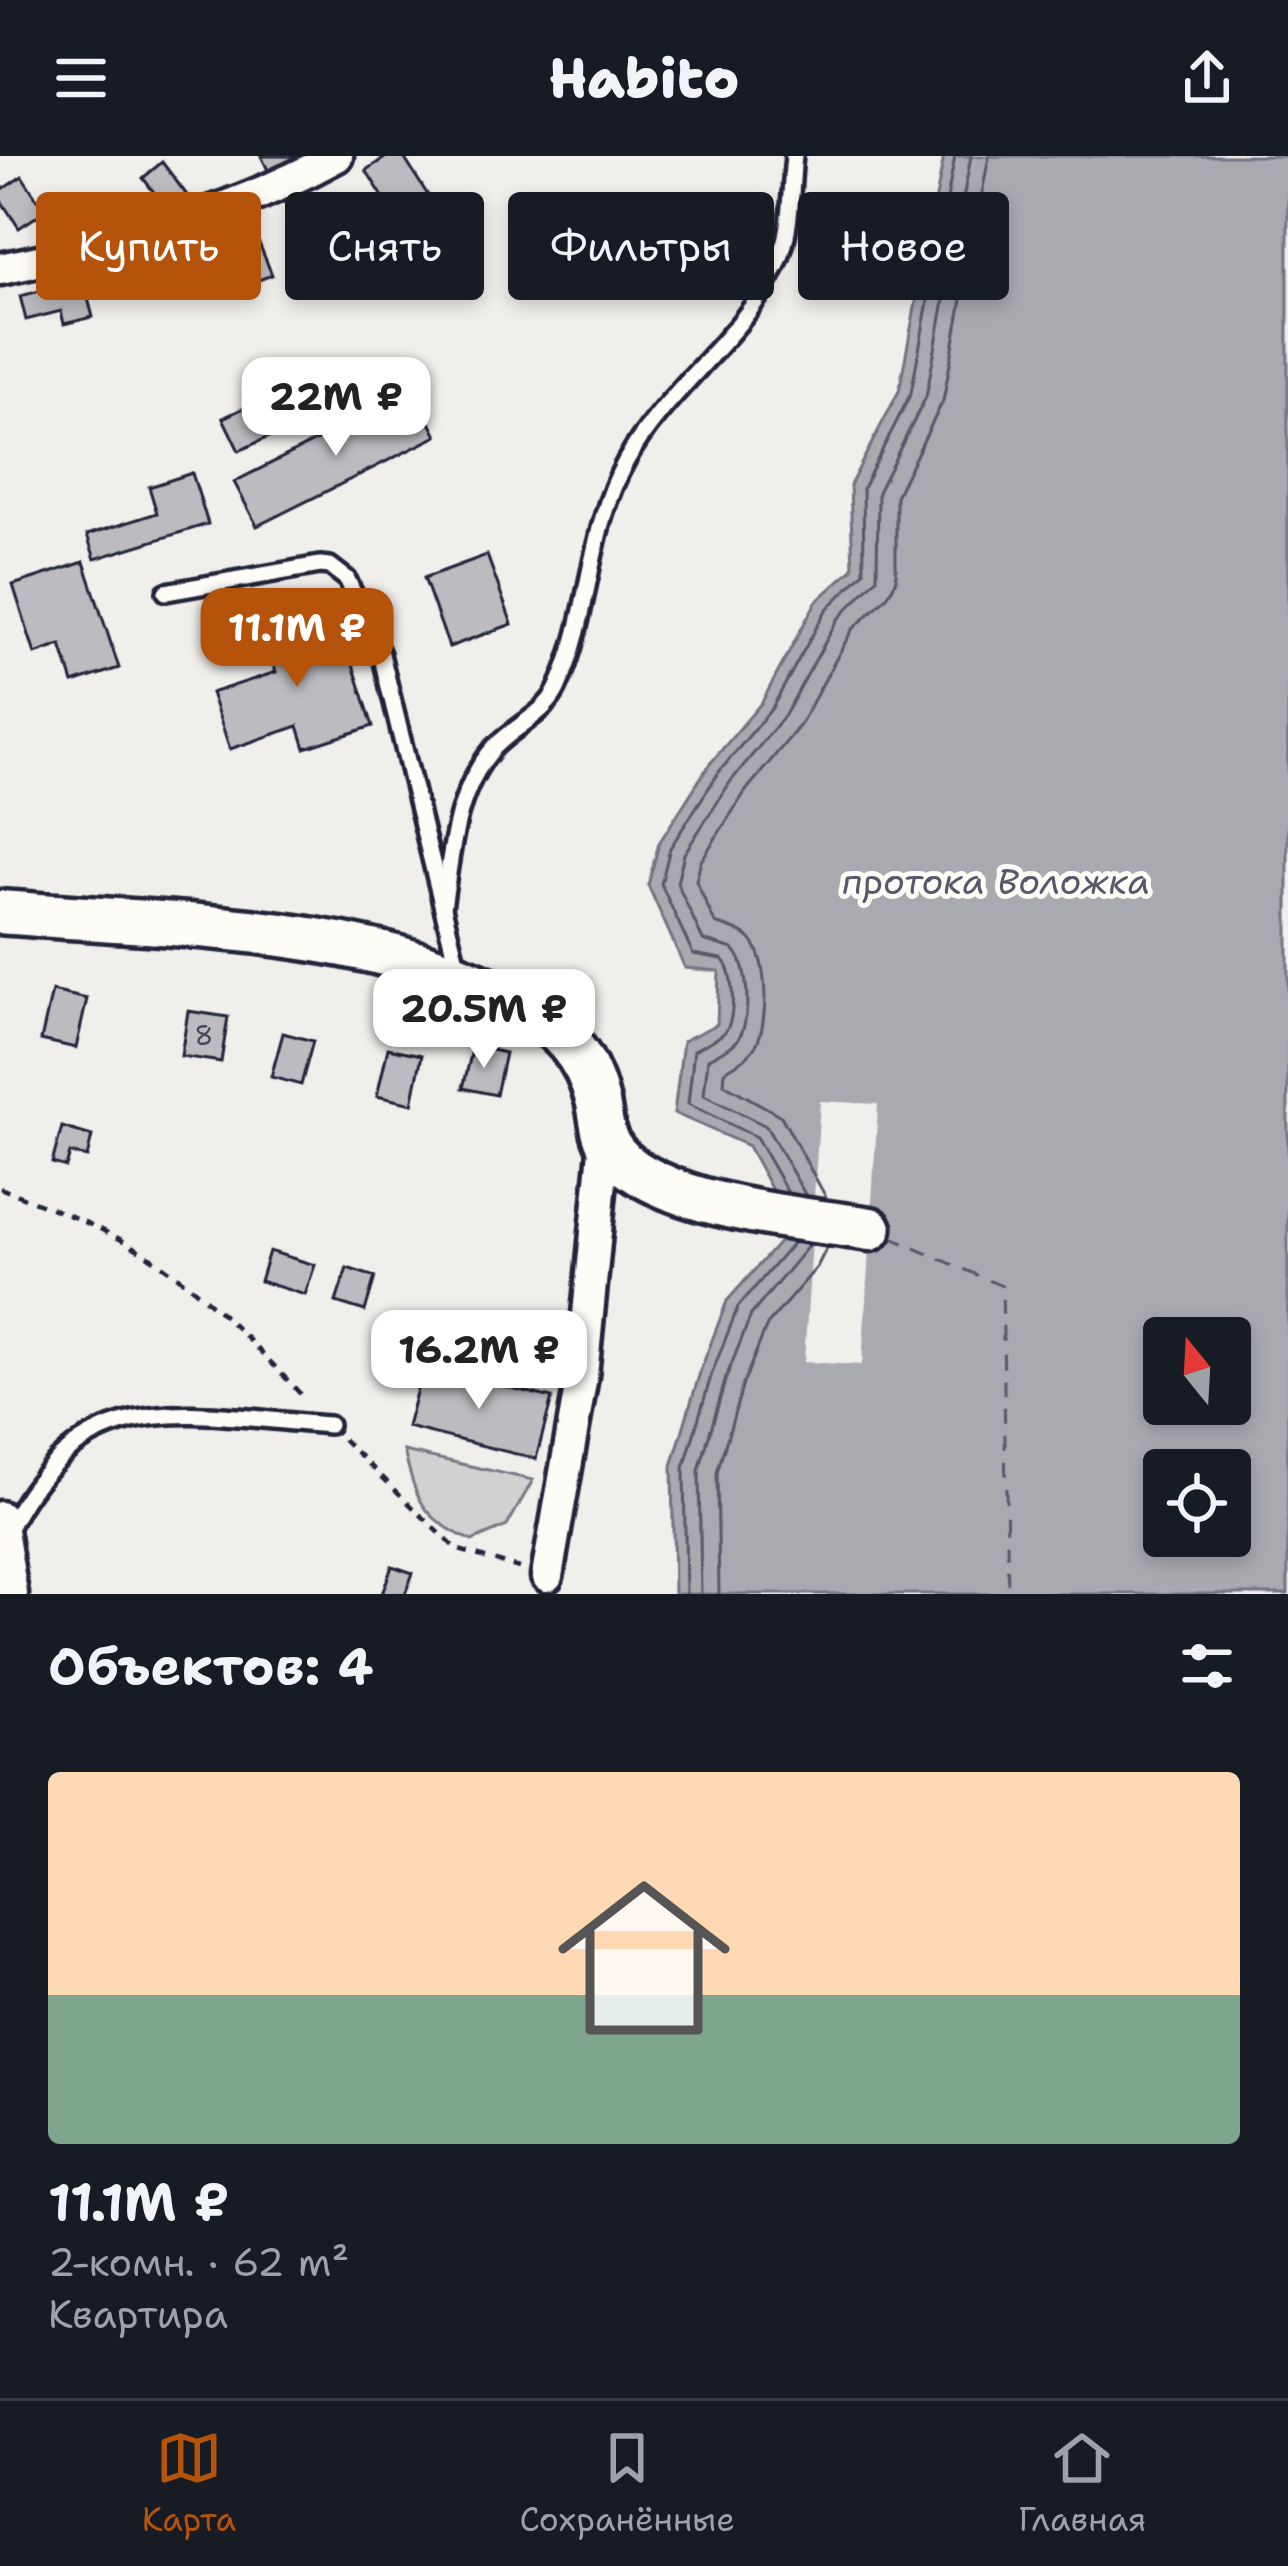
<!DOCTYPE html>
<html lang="ru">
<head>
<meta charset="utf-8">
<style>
  body { margin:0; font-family:"Shantell Sans",sans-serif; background:#242831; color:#f1f3f6; height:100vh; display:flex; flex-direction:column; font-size:45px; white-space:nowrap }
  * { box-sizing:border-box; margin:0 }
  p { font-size:39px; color:#9ea1a6 }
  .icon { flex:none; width:66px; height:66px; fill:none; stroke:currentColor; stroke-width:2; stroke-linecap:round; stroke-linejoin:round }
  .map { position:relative; height:1438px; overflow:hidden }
  .drawer { display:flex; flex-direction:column; background:#171b24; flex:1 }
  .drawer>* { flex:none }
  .hud { position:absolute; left:36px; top:36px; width:1218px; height:108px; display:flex; gap:24px }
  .needle { width:78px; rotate:342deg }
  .fabs { position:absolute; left:1143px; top:1161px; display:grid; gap:24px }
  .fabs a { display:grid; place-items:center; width:108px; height:108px; border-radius:12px; background:#171b24; box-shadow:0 6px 18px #0003; font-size:60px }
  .price { position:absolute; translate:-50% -102px; padding:0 27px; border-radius:24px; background:#fff; color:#222; font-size:39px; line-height:78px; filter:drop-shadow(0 3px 6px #0008) }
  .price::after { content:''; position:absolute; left:50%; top:72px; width:36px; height:27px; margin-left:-18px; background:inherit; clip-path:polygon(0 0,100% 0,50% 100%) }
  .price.on { background:#b45309; color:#fff }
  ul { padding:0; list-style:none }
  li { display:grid; align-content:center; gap:24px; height:636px; padding:0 48px }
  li+li { border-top:3px solid #363941 }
  li span { display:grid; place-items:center; height:372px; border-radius:12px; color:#555 }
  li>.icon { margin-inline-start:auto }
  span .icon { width:216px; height:216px; fill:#fffc; stroke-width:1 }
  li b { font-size:51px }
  h2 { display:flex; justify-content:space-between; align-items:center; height:144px; padding:0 48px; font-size:51px }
  .chip { padding:0 42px; border-radius:12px; background:#171b24; box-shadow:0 6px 18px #0003; font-size:42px; line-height:108px }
  .chip.on { background:#b45309; color:#fff }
  header { display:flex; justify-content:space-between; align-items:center; height:156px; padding:0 48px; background:#171b24; font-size:54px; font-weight:800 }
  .menu { display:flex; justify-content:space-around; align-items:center; height:168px; border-top:3px solid #363941; background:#171b24; font-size:33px; color:#9ea1a6 }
  .menu a { display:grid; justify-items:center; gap:6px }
  .menu .on { color:#b45309 }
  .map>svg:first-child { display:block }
  .green { fill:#d2d1d1; stroke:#7a7a86; stroke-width:3 }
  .water { fill:#a9a9b0; stroke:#737381; stroke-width:3; fill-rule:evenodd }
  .pier { fill:#f0efec }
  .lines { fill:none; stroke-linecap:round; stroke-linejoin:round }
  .shore { stroke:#58586a; stroke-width:3 }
  .ferry { stroke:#58586a; stroke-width:3; stroke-dasharray:15 12; stroke-linecap:butt }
  .building { fill:#bcbcc0; stroke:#22223b; stroke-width:3 }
  .lane-casing { stroke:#22223b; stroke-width:24 }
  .street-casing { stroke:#22223b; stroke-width:39 }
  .secondary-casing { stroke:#22223b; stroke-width:51 }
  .path { stroke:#22223b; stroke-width:4.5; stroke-dasharray:9 9; stroke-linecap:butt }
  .lane { stroke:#fdfcf7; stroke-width:15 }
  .street { stroke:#fdfcf7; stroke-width:30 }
  .secondary { stroke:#fdfcf7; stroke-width:42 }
  .labels { text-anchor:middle; stroke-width:10; stroke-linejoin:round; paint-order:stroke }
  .number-label { font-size:27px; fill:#48485c }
  .water-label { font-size:36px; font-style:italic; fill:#58586a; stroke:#fdfcf7 }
</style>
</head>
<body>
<header><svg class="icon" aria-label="menu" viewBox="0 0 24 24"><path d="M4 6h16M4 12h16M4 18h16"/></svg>Habito<svg class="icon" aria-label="share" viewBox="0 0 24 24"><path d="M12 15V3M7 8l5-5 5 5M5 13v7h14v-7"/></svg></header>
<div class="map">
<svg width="1288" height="1438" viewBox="0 0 1288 1438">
  <rect width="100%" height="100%" fill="#f0efec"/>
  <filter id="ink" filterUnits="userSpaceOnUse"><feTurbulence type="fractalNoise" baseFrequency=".00833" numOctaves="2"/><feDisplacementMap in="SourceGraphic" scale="24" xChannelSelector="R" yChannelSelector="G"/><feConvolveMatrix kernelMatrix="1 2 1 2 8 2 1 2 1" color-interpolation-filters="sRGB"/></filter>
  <g filter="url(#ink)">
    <path class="green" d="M404,1295L533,1324L507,1370L472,1385C422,1362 417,1345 404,1295Z"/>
    <path class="water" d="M944,0H1288V1438H674L672,1310L701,1213L727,1145L783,1082L784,1056L748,990L674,957L683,885L717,868L719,815L685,812L648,729L659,687L709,609L762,546L816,446L853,412L850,329L899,235ZM1164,1182H1230V1248H1164ZM1164,1314H1230V1380H1164Z"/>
    <path class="pier" d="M820,945L878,948L862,1209L804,1206L812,1084L783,1082L784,1056L813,1057Z"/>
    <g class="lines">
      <g class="shore">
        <path d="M788,1037L756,981L688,948L694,894C704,888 723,882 728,871C735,855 734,815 722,803L693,798L661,728L670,692L719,616L772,552L826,454L864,416L863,332L911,237L955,0"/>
        <path d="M806,1040L766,970L704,939L708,903C719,896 734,892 740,880C751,860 749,808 733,793L703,784L677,727L684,698L731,625L785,559L838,463L877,422L878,336L926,241L971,0"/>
        <path d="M827,1043L781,960L724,928L725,915C736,908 748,902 755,891C769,868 769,801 749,782C739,773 726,771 715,767L696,725L701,705L745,636L800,569L852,474L887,441L896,425V340L943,245L989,0"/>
        <path d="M686,1438L684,1312L712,1217L738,1151L794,1086"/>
        <path d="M701,1438L699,1314L726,1222L751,1159L809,1089"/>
        <path d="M719,1438L717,1317L743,1228L767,1169L817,1111L827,1091"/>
      </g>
      <path class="ferry" d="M890,1081L1002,1130L1008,1438"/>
    </g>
    <g class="building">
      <path d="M261,0H304L307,7L273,24Z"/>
      <path d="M388,0H403L431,44L419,52L413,42L392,55L366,14Z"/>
      <path d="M162,6L192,46L172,60L143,22Z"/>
      <path d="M22,20L45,55L19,72L0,43V35Z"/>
      <path d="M87,38L110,67L88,85L65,56Z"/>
      <path d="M338,60L344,75L334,79L338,90L316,98L313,90L297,97L290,80Z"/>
      <path d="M259,87L272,119L243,130L230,98Z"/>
      <path d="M83,124L93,161L64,168L61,155L26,164L20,140Z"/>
      <path d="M414,235L437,280L257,370L234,326Z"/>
      <path d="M263,243L279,276L239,295L223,262Z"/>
      <path d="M192,317L208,368L95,403L87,379L157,357L149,331Z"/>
      <path d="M487,399L512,468L449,491L424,422Z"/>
      <path d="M84,406L119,512L73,527L61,489L35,498L13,429Z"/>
      <path d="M314,459L320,476L340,469L373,570L305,592L298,570L230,593L211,537L276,516L262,476Z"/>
      <path d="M52,835L87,843L76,892L41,884Z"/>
      <path d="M188,855L228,861L221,906L181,900Z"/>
      <path d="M283,877L313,885L301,929L271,921Z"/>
      <path d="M473,890L505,897L496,939L463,932Z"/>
      <path d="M388,892L422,899L412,948L377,940Z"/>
      <path d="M62,971L92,980L87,1001L70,997L66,1011L52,1007Z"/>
      <path d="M269,1095L315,1109L305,1139L260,1125Z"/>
      <path d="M347,1112L375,1121L365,1155L336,1146Z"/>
      <path d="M423,1210L552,1242L536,1303L407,1271Z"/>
      <path d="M392,1410L413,1417L405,1438H382Z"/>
    </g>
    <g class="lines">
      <defs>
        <g id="lane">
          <path d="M166,436L320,409L330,410L347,423L381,498L458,813"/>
          <path d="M443,751C452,696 454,639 491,595C510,572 544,560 557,533C591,461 587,374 626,305C665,234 745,180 777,109C792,76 790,35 794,0"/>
          <path d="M6,1378C82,1224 185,1259 329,1269"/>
        </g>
        <g id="street">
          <path d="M0,113C116,90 233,57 337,0"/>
          <path d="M0,1361L12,1438"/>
          <path d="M547,1420L582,1220L605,984"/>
        </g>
        <path id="secondary" d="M0,756C166,770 369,767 518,848C559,870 586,899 597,943C601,957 601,975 608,987C643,1051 804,1062 870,1073"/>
      </defs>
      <use href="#lane" class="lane-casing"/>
      <use href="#street" class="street-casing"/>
      <use href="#secondary" class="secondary-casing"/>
      <g class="path">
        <path d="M0,1032C34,1046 69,1058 102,1074C184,1113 246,1179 306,1244"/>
        <path d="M343,1283L456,1393L519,1412"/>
      </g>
      <use href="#lane" class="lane"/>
      <use href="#street" class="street"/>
      <use href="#secondary" class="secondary"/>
    </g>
  </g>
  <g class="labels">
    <g class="number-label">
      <text x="204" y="889">8</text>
    </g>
    <g class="water-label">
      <text x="996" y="738">протока Воложка</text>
    </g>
  </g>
</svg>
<div class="fabs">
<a><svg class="needle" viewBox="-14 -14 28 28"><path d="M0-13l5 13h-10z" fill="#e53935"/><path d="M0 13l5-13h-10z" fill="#9ea1a6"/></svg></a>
<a><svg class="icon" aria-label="locate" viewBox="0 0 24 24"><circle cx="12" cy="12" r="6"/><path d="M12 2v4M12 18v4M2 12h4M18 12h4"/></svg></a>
</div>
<b class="price" style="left:336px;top:303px">22M ₽</b>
<b class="price on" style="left:297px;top:534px">11.1M ₽</b>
<b class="price" style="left:484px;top:915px">20.5M ₽</b>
<b class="price" style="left:479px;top:1256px">16.2M ₽</b>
<div class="hud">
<a class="chip on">Купить</a>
<a class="chip">Снять</a>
<a class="chip">Фильтры</a>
<a class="chip">Новое</a>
</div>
</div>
<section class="drawer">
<h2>Объектов: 4<svg class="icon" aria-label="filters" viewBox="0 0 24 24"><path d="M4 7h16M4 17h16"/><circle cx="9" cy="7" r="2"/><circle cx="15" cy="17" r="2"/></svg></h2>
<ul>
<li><span style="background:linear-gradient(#ffd9b3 60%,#7fa58c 0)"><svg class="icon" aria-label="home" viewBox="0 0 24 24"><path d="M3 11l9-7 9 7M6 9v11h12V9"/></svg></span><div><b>11.1M ₽</b><p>2-комн. · 62 m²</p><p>Квартира</p></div></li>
</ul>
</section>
<nav class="menu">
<a class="on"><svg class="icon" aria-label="map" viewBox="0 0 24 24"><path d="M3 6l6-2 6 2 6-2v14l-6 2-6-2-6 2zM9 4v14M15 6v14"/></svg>Карта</a>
<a><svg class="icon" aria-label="saved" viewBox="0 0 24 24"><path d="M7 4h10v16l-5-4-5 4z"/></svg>Сохранённые</a>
<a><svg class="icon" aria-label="home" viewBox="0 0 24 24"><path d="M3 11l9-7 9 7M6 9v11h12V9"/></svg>Главная</a>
</nav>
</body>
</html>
